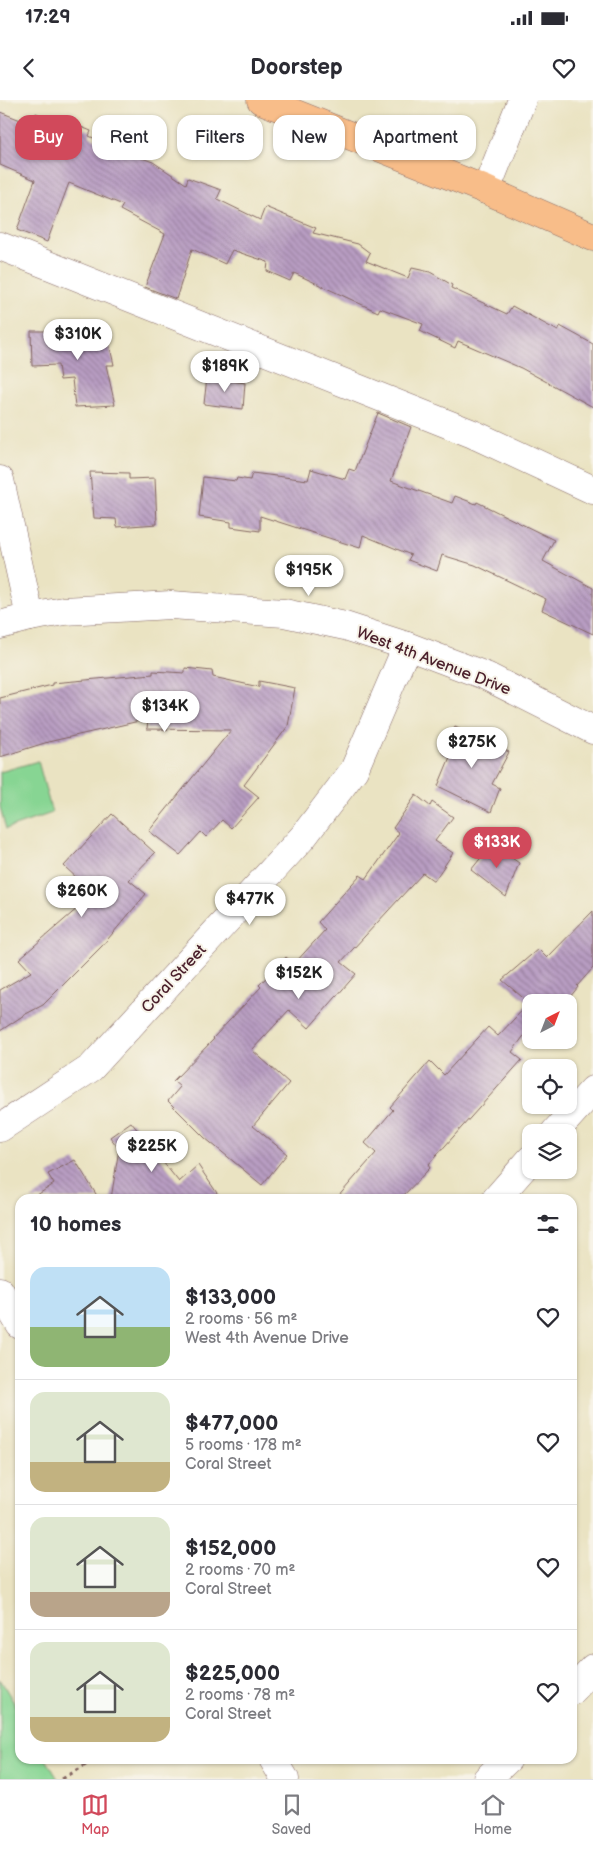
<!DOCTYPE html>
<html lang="en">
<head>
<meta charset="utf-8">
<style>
  body { margin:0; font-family:"Balsamiq Sans",sans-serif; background:#f7f7f7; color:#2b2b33; height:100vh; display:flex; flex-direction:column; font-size:19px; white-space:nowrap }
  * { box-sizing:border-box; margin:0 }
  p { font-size:16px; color:#7c7c81 }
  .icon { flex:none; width:28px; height:28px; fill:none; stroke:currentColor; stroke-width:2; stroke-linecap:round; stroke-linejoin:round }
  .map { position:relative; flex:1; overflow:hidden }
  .sheet { position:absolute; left:15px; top:1094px; width:562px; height:570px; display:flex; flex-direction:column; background:#fff; border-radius:15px; box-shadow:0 1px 4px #0004 }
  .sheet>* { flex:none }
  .banner { position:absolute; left:15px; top:15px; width:564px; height:45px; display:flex; gap:10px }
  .needle { width:32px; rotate:42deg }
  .buttons { position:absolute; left:522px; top:894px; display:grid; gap:10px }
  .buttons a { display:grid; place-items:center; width:55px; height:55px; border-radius:10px; background:#fff; box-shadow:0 1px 4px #0004; font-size:25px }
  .price { position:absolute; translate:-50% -42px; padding:0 11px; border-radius:18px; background:#fff; color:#222; font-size:16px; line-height:32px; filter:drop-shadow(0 1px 2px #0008) }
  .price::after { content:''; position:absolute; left:50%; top:30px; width:15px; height:11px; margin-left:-8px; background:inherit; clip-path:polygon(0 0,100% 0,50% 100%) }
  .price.selected { background:#d1495b; color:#fff }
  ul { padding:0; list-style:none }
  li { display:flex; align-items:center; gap:15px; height:125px; padding:0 15px }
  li+li { border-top:1px solid #e1e1e2 }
  li span { display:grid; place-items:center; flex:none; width:140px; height:100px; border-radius:15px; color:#555 }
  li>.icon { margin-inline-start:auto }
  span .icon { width:60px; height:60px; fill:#fffc; stroke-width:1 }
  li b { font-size:21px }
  h2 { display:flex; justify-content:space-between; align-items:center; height:60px; padding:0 15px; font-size:21px }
  .pill { padding:0 18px; border-radius:15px; background:#fff; box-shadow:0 1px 4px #0004; font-size:18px; line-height:45px }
  .pill.selected { background:#d1495b; color:#fff }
  .status { display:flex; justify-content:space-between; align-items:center; height:35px; padding:0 25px; background:#fff; direction:ltr }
  .status svg { height:14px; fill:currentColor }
  header { display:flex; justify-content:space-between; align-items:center; height:65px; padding:0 15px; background:#fff; font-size:22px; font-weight:700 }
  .menu { display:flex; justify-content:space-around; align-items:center; height:70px; border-top:1px solid #e1e1e2; background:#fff; font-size:14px; color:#7c7c81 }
  .menu a { display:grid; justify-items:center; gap:2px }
  .menu .selected { color:#d1495b }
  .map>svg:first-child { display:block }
  .green { fill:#87d593; stroke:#687a5f }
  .building { fill:url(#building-back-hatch) }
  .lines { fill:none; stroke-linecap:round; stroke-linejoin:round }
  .minor-casing { stroke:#826460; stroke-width:29 }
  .major-casing { stroke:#826460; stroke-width:29 }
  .path { stroke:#826460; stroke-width:3; stroke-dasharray:4 4; stroke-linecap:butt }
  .minor { stroke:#fff; stroke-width:28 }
  .major { stroke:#f8bd89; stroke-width:28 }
  .labels { text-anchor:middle; stroke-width:4; stroke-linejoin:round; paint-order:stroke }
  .street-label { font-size:16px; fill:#4a1f2b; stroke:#f7f3e8 }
</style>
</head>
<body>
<div class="status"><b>17:29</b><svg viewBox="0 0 49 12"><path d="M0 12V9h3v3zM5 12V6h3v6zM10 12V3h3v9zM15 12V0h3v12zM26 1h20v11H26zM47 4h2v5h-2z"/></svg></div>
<header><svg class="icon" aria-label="back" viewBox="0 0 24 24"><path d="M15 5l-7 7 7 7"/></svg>Doorstep<svg class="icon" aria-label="heart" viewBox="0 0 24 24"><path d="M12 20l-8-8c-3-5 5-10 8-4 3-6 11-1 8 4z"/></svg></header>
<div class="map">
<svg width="593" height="1679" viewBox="0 0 593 1679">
  <defs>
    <pattern id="building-back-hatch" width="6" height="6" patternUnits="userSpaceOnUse" patternTransform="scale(1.25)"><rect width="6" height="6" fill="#b89dc2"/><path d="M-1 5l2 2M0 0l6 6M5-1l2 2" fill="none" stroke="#987f9e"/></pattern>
  </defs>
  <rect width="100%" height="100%" fill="#f7f3e8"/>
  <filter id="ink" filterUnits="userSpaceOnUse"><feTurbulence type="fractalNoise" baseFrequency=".02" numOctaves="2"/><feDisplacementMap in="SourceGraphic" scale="10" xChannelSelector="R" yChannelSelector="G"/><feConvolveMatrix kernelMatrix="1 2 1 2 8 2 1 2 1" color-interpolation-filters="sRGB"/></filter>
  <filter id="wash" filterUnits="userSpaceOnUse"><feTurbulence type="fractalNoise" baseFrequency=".0096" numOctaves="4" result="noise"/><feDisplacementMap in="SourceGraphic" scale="20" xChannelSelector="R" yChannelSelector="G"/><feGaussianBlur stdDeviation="1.12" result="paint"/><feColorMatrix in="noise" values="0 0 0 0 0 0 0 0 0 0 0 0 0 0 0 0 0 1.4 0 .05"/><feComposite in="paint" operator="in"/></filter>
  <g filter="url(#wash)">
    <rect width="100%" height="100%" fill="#eae3c2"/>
    <g class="green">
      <path d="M38,661L52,713L6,729L0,707V672Z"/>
      <path d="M0,1579L20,1613V1659H46L58,1679H0Z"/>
    </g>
    <g id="blocks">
      <g class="building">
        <path d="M0,12L31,24L36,13L66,27L69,22L91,31L89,36L138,58L139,57L153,62L186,84L188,78L221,90L217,99L260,120L265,107L316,128L313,133L358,144L370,153L366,161L408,178L412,168L430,172L452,185L451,188L507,214L512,206L558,231L560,226L593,244V307L521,268L458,241L455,248L420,231L423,224L380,208L378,212L294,173L290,181L267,171L268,162L232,150L225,164L192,149L176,199L145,187L165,134L120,110L123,105L69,83L47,142L17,130L35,80L0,65Z"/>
        <path d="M105,226L114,265H106L115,305L75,307L72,279L60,280L58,265L32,266L31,231H56V227Z"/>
        <path d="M207,277L245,283L243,309L204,304Z"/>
        <path d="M378,313L411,327L391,381L452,403L455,396L476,404L477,402L554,440L543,461L593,488V534L542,510L546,499L475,465L442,455L437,471L408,460L411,455L363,435L360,448L260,416V431L231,427V422L199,417L203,377L236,381L237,378L250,380L252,373L308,380L311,369L345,379L349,369L355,371Z"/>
        <path d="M90,372L129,373V379L155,378L157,424L117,427L116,419L94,418Z"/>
        <path d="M185,568L212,571L213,577L259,587V581L295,588L288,626L244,685L259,697L231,728L222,720L206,737L201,732L180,755L149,731L231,630L147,629L148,619L48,642L0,657V598L52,585V583L153,574V571L185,573Z"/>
        <path d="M455,627L509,652L492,684L500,688L491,712L438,686L450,657L442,653Z"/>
        <path d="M416,695L430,706L432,702L453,717L435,741L453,753L434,781L423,773L341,862L356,874L309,928L289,910L252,950L289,983L253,1026L287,1054L262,1085L205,1038L168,1001L180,987L173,981L214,939L213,938L261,887L259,885L286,857L294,864L325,830L318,822L360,775L366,779L399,733L393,728Z"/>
        <path d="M112,714L155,753L129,780L146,794L102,846L43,905L24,915L0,931V890L31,872L19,859L94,794L64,766Z"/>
        <path d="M492,744L519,763L506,797L471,770Z"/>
        <path d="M593,811V868L577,886L578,887L566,902H531V926L512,952L522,960L428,1065L430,1068L400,1099H336L376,1053L365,1043L393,1010L390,1007L430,961L444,975L488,927L498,936L530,902H528L502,880L538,849L547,858Z"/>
        <path d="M131,1022L179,1082L198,1065L221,1099H111L119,1049L110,1037Z"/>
        <path d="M75,1060L99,1099H31L54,1084L48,1074Z"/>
      </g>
    </g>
  </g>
  <g filter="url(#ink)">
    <use href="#blocks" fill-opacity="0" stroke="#826460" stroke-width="1"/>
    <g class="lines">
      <defs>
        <g id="minor">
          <path d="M486,90L522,0"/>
          <path d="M0,146L473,334L593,390"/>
          <path d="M0,380L30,517"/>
          <path d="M0,525L30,517L64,511L171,505L284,513L345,526L407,546L486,576L593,630"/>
          <path d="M0,1028L91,968L303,737L354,670L407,546"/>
          <path d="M555,1032L593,990"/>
          <path d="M496,1099L531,1059"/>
          <path d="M0,1191L20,1225"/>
          <path d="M572,1591L593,1568"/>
          <path d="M273,1659L285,1679"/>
          <path d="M487,1679L508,1659"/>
        </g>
        <path id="major" d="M261,0L486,90L593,137"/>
      </defs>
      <use href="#minor" class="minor-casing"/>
      <use href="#major" class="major-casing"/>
      <path class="path" d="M62,1679L96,1659"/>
      <use href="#minor" class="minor"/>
      <use href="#major" class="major"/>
    </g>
  </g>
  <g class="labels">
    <g class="street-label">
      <text transform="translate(434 560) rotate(21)" y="6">West 4th Avenue Drive</text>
      <text transform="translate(173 878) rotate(-47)" y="6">Coral Street</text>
    </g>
  </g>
</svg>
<div class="buttons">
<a><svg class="needle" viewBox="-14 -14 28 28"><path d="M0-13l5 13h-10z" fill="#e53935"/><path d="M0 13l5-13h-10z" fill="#7c7c81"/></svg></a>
<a><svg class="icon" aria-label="locate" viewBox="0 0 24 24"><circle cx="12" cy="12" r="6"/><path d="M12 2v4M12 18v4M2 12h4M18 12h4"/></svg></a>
<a><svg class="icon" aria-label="layers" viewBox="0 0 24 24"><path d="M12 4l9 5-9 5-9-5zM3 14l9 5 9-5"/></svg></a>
</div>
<b class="price" style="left:78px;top:261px">$310K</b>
<b class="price" style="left:225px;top:293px">$189K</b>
<b class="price" style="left:309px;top:497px">$195K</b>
<b class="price" style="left:165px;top:633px">$134K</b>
<b class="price" style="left:472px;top:669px">$275K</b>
<b class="price selected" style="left:497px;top:769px">$133K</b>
<b class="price" style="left:82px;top:818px">$260K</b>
<b class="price" style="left:250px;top:826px">$477K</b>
<b class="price" style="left:299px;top:900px">$152K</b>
<b class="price" style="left:152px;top:1073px">$225K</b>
<div class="banner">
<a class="pill selected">Buy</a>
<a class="pill">Rent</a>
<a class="pill">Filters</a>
<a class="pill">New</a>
<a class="pill">Apartment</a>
</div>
<section class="sheet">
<h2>10 homes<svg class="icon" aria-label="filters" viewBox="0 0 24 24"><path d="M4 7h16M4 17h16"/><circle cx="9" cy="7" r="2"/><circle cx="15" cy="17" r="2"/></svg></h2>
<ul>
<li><span style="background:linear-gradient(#bfe0f5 60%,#8fb573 0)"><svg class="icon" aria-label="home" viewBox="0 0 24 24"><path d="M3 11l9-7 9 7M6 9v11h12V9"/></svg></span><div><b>$133,000</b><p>2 rooms · 56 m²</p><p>West 4th Avenue Drive</p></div><svg class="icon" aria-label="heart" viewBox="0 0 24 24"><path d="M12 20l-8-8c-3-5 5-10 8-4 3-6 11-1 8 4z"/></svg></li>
<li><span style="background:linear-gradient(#dfe7d0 70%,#c2b280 0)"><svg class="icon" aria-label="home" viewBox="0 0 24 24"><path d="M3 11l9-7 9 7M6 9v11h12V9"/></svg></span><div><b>$477,000</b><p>5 rooms · 178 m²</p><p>Coral Street</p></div><svg class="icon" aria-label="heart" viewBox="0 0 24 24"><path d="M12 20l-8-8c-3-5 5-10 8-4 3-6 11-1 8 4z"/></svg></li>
<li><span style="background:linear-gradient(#dfe7d0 75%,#b9a48a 0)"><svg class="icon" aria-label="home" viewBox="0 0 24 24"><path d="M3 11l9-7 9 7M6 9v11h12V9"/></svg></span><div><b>$152,000</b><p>2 rooms · 70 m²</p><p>Coral Street</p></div><svg class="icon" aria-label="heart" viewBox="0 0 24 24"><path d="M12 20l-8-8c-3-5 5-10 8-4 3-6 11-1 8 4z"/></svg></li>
<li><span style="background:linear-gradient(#dfe7d0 75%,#c2b280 0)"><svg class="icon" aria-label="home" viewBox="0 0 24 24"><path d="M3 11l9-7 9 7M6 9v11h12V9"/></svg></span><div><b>$225,000</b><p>2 rooms · 78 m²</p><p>Coral Street</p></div><svg class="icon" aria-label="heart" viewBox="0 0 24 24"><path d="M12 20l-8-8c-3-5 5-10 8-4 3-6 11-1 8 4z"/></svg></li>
</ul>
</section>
</div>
<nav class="menu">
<a class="selected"><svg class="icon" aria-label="map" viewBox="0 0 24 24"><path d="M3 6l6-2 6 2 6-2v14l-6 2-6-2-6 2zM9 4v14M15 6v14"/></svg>Map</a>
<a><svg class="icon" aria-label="saved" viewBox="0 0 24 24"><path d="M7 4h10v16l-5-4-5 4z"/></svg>Saved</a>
<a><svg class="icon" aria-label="home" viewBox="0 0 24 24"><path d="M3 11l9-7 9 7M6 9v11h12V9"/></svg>Home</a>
</nav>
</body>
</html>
